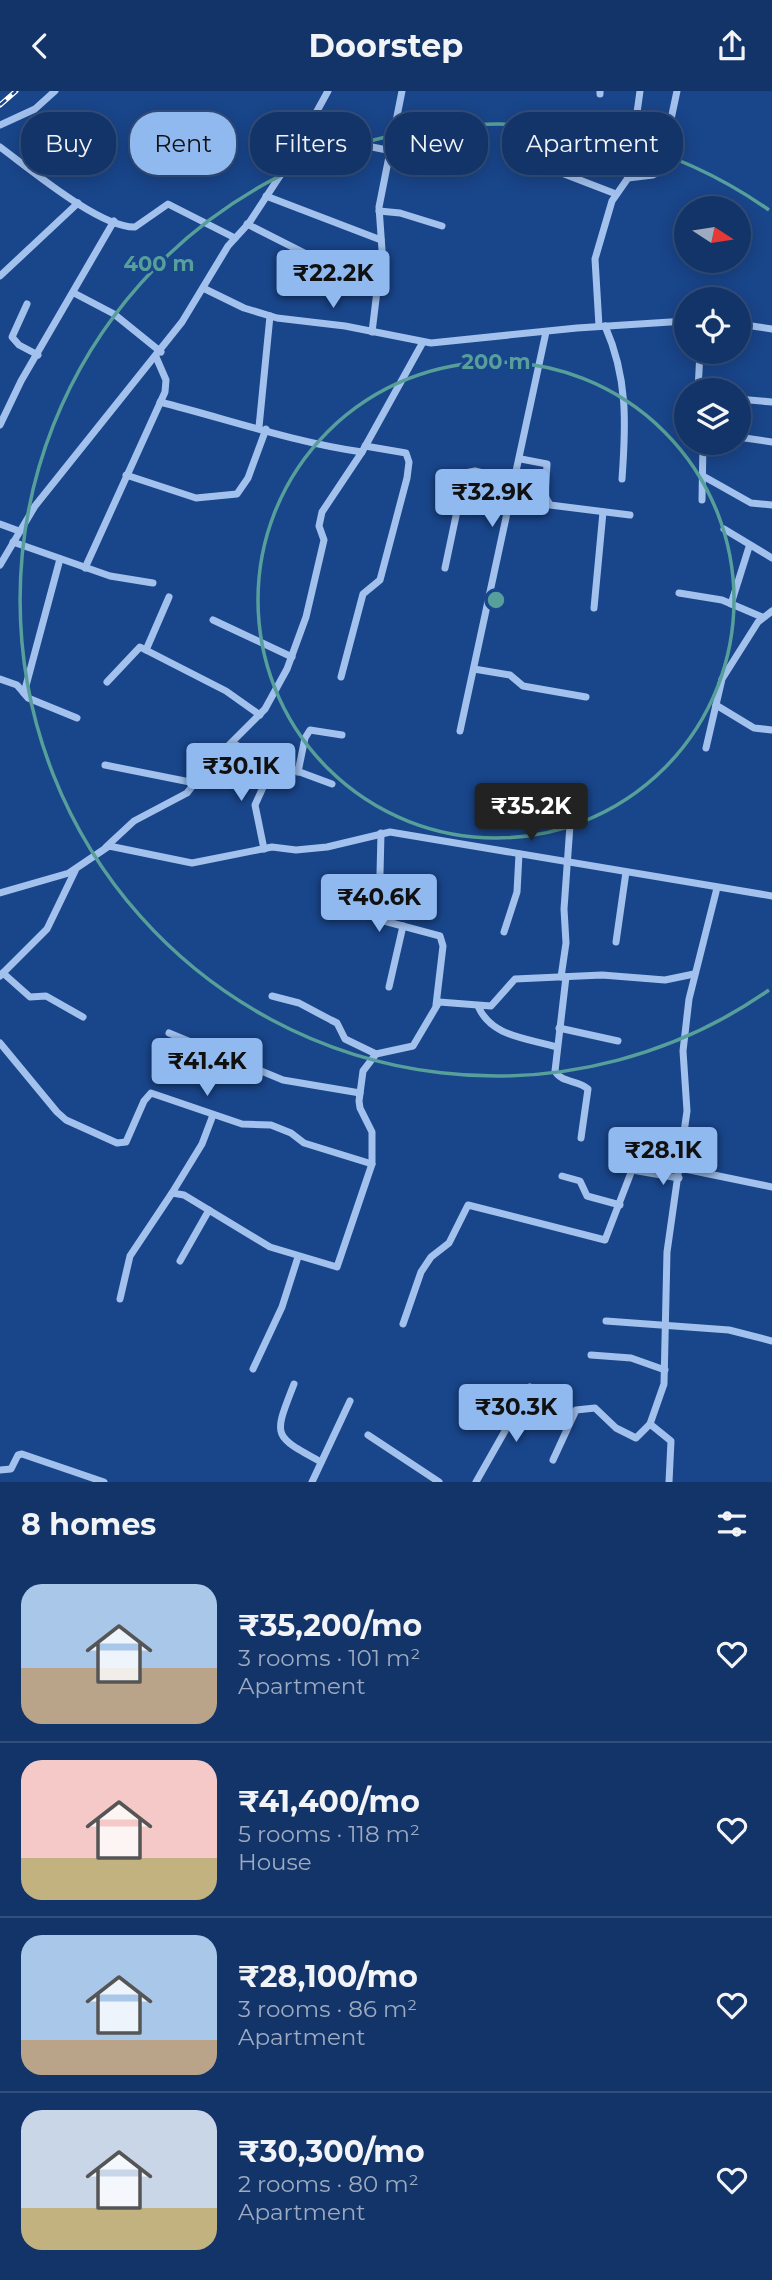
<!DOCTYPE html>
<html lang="en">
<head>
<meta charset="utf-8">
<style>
  body { margin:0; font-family:Montserrat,sans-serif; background:#1c3c6e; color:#f1f3f6; height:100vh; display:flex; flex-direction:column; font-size:26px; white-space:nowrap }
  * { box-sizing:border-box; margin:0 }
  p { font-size:23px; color:#9daac0 }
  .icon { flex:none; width:38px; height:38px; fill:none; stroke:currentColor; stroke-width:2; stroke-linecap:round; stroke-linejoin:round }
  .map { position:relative; height:1391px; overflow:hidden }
  .panel { display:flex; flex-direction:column; background:#133468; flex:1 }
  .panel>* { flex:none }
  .hud { position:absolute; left:21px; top:21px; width:732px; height:63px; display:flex; gap:14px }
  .needle { width:46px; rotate:102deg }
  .buttons { position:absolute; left:674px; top:105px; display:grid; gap:14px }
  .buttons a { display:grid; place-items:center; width:77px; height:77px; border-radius:50%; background:#133468; box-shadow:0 4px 18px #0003,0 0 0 2px #324f7c; font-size:35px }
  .price { position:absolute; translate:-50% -60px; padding:0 16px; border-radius:7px; background:#90b9f0; color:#111; font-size:23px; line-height:46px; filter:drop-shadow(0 2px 4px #0008) }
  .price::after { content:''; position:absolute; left:50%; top:42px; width:21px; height:16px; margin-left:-10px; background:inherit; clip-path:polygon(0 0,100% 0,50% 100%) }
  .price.selected { background:#222; color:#fff }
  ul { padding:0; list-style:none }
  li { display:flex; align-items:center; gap:21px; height:175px; padding:0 21px }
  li+li { border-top:2px solid #324f7c }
  li span { display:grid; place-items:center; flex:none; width:196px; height:140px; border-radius:21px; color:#555 }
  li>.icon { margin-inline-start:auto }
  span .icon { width:84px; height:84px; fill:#fffc; stroke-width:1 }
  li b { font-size:30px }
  h2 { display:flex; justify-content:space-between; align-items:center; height:84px; padding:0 21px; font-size:30px }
  .tag { padding:0 24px; border-radius:28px; background:#133468; box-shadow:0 4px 18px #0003,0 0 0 2px #324f7c; font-size:24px; line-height:63px }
  .tag.selected { background:#90b9f0; color:#111 }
  header { display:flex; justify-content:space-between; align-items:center; height:91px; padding:0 21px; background:#133468; font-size:32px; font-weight:700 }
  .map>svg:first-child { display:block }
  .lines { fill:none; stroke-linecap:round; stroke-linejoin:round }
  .street { stroke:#a2c1ed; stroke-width:7 }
  .rail-casing { stroke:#fff; stroke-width:5 }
  .rail { stroke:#19458a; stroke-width:2.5; stroke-dasharray:8; stroke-linecap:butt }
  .ring { fill:none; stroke:#579f9a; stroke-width:3.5 }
  .centre { fill:#579f9a; stroke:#19458a; stroke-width:3.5 }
  .ring-label { font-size:21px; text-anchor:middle; font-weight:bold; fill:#579f9a; stroke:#19458a; stroke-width:6; stroke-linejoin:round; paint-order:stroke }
</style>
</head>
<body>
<header><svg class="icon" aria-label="back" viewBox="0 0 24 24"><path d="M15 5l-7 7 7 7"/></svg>Doorstep<svg class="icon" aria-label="share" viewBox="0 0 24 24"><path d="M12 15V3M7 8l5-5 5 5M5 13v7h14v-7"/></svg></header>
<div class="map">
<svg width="772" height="1391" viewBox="0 0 772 1391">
  <rect width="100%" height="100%" fill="#19458a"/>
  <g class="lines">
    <g class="street">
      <path d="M600,3V0"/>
      <path d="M313,26L367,55L392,60"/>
      <path d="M0,34L35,18L55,0"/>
      <path d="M565,39L588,52L631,69"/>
      <path d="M0,56C30,78 100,137 135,136L168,113L235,147"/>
      <path d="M546,76L616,103"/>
      <path d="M628,87L653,84L660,80L677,0"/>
      <path d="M266,105L381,149"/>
      <path d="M379,120L400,122L442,135"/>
      <path d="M247,133L324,172L378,190"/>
      <path d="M0,185L78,112"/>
      <path d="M203,197L244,217L277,227L345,235L431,252L577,237L686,230"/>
      <path d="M74,202L114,223L161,261"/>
      <path d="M27,213L12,246L19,254L38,264"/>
      <path d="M738,233L772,238"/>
      <path d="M599,235L595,168L612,110L628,87L640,0"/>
      <path d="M605,235C628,287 626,333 622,388"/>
      <path d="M372,241L382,159L379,116L402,0"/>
      <path d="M698,299L700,261"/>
      <path d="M738,308L772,311"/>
      <path d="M160,311C227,328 293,351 362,361"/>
      <path d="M0,334L21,290L114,130"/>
      <path d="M259,336L270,225"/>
      <path d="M738,346L772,351"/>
      <path d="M521,368L547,373L545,405L550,414L630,424"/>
      <path d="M126,384L196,407L237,403L248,387L266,338"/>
      <path d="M703,385L751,412L772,414"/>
      <path d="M702,409L703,352"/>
      <path d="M0,433L19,440"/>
      <path d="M724,438L772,467"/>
      <path d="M13,451L110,485L153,492"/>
      <path d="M0,474L35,415L182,231L228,155L249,132L289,71L328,0"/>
      <path d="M85,477L165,301L166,289L156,266"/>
      <path d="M445,477L465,382L475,380L516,390"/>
      <path d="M679,502L722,509L762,526"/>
      <path d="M731,513L749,456"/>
      <path d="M594,517L603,421"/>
      <path d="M213,529L292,566"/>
      <path d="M146,559L169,506"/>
      <path d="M474,578L510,584L523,595L586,606"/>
      <path d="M341,586L363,503L380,489L407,387L409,371L406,362L365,355"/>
      <path d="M0,588L17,594L28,607L77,627"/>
      <path d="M107,591L140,556L226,600L260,624"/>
      <path d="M24,602L60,468"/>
      <path d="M716,614L754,637L772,639"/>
      <path d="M460,640L546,241"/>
      <path d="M232,652L262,667L332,693"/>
      <path d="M706,657L722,588L758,531L772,520"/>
      <path d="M105,674L195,692"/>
      <path d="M298,681L305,647L310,639L342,644"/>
      <path d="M538,696L567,699L572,706L564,818L566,852L561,886"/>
      <path d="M381,742L379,824L384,830L440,845L443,855L436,914"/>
      <path d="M106,756L134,730L187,702L208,675L265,618L287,578L306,526L324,449L319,435L322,421L362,361L423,251"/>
      <path d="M264,758L255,714L274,672"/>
      <path d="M0,802L69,782L109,755L192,772L272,756L296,759L327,756L390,741L772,805"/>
      <path d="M504,841L517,801L519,763"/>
      <path d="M616,851L626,781"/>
      <path d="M3,882L30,906L46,905L83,926"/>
      <path d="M0,885L47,838L75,780"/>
      <path d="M566,886L555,980C561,992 579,989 588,998L581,1047"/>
      <path d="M389,896L403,835"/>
      <path d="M272,905L299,912L331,929L337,932L345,948L376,963"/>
      <path d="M478,915C491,946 527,947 557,956"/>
      <path d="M559,937L618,950"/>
      <path d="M169,942L283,989L360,1002"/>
      <path d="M0,952L57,1021L66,1029L117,1052L126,1051L144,1010L151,1002L242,1033L271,1034L291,1042L304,1052L372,1073"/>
      <path d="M680,1077L772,1096"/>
      <path d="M562,1085L580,1090L587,1105L620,1114"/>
      <path d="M172,1102L202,1053L213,1024"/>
      <path d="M180,1170L209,1119"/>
      <path d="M120,1208L130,1165L172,1102L184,1104L270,1156L337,1176L372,1073V1041L360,1017L359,1010L363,980L376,963L413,955L439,911L491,915L515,888L602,884L665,889L694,883"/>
      <path d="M606,1230L729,1239L772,1250"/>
      <path d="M403,1233L421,1181L431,1166L449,1152L468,1114L605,1149L632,1079L679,1087"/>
      <path d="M591,1264L631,1267L665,1279"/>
      <path d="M253,1278L282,1216L298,1166"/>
      <path d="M294,1293C274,1345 271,1344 321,1371"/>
      <path d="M368,1344L439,1391"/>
      <path d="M553,1369L576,1319L595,1317L616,1337L636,1347L650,1333"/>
      <path d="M0,1379L11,1378L18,1364L22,1363L104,1391"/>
      <path d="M312,1391L350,1310"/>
      <path d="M476,1391L530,1296"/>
      <path d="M669,1391L671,1350L650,1333L664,1293L667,1161L687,1020L683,960L689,908L717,797"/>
    </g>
    <defs>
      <path id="rail" d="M0,14L16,0"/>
    </defs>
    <use href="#rail" class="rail-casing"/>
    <use href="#rail" class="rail"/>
  </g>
  <g class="ring">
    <circle cx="496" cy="509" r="238"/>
    <path d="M769 899A476 476 0 1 1 769 119"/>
  </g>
  <circle cx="496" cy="509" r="10" class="centre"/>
  <g class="ring-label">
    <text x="159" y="180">400 m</text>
    <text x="496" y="278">200 m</text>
  </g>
</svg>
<div class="buttons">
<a><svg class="needle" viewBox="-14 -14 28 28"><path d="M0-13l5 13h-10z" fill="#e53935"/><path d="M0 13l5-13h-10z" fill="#9daac0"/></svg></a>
<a><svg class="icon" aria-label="locate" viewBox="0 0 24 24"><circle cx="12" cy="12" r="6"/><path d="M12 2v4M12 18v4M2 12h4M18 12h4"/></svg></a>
<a><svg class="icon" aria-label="layers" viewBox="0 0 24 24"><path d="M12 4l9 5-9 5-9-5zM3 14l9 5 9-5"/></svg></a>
</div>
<b class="price" style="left:333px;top:219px">₹22.2K</b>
<b class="price" style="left:492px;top:438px">₹32.9K</b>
<b class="price" style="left:241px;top:712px">₹30.1K</b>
<b class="price selected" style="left:531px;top:752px">₹35.2K</b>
<b class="price" style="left:379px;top:843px">₹40.6K</b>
<b class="price" style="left:207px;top:1007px">₹41.4K</b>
<b class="price" style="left:663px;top:1096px">₹28.1K</b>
<b class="price" style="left:516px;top:1353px">₹30.3K</b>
<div class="hud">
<a class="tag">Buy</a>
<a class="tag selected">Rent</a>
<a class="tag">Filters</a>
<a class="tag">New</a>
<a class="tag">Apartment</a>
</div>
</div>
<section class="panel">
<h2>8 homes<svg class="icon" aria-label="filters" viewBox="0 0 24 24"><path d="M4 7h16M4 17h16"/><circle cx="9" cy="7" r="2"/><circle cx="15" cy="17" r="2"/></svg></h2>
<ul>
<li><span style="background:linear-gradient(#a9c7e8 60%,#b9a48a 0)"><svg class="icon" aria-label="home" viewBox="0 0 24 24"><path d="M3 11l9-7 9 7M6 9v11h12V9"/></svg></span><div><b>₹35,200/mo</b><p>3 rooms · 101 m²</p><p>Apartment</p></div><svg class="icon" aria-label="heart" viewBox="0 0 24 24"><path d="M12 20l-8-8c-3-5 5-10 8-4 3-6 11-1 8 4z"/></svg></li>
<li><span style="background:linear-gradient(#f6c9c9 70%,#c2b280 0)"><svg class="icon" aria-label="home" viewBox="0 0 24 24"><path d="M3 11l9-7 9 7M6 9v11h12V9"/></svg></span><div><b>₹41,400/mo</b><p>5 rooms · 118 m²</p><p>House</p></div><svg class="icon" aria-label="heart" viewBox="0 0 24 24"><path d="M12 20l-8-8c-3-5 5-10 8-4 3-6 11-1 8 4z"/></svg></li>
<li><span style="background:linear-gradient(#a9c7e8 75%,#b9a48a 0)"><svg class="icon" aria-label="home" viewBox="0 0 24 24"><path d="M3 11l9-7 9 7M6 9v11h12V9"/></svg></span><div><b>₹28,100/mo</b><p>3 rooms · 86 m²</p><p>Apartment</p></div><svg class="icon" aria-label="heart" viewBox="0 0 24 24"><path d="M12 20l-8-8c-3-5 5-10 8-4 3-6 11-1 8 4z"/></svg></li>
<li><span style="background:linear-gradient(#c9d6e8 70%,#c2b280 0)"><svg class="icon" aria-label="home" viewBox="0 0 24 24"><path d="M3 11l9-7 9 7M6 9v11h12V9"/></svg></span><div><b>₹30,300/mo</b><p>2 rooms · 80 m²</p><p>Apartment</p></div><svg class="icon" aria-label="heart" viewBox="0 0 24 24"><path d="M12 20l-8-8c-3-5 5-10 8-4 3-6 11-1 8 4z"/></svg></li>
</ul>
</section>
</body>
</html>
